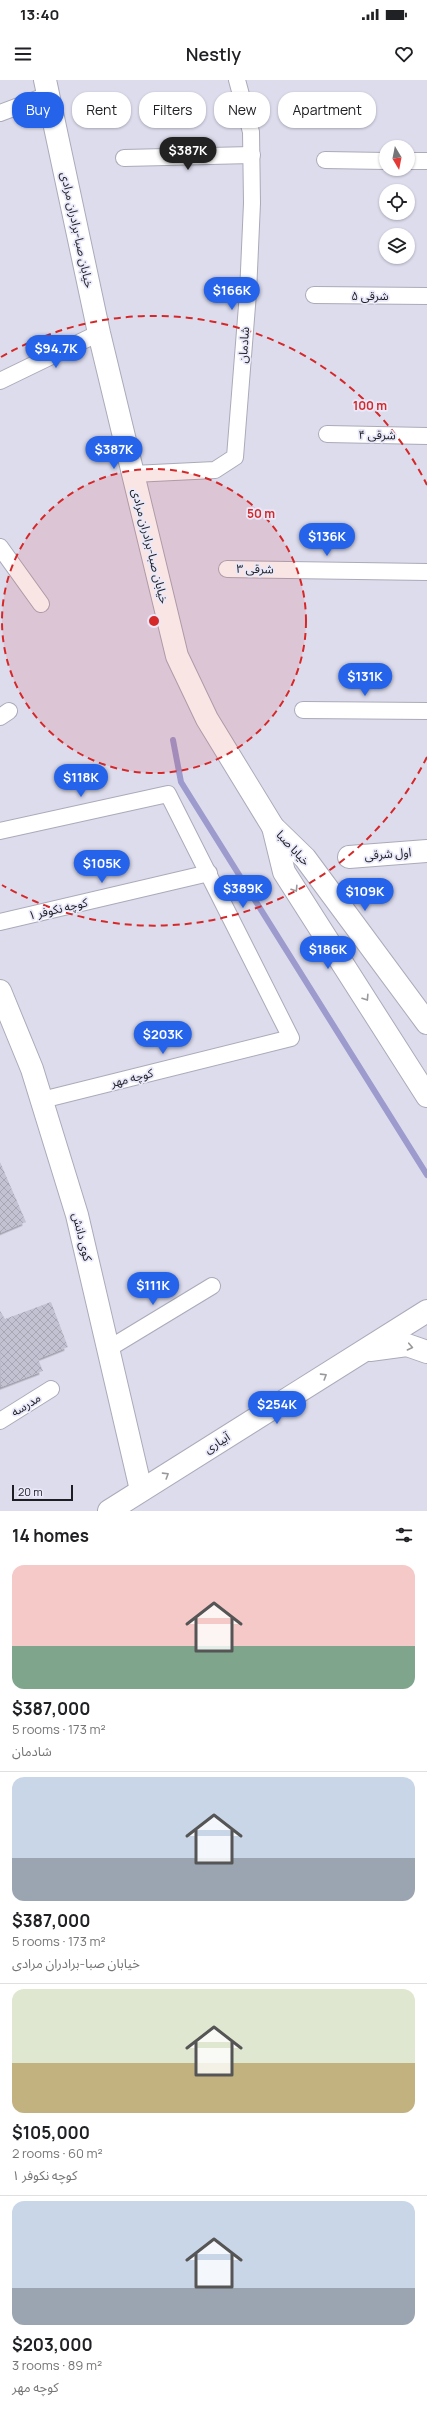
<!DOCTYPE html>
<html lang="en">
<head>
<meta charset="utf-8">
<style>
  body { margin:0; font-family:Manrope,"Noto Sans Arabic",sans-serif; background:#f6f6f6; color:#202124; height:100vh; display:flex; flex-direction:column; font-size:15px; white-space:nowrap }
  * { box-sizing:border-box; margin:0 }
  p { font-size:13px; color:#757577 }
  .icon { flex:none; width:22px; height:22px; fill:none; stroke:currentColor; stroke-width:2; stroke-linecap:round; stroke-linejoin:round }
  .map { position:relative; height:1431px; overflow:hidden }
  .side { display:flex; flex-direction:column; background:#fff; flex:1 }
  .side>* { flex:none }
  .guide { position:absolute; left:12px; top:12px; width:403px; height:36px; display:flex; gap:8px }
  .needle { width:26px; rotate:170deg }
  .controls { position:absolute; left:379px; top:60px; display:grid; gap:8px }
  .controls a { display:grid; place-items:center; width:36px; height:36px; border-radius:50%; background:#fff; box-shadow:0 1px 3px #0004; font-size:20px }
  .scale { position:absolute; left:12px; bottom:10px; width:61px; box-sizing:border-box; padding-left:4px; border:2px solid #1d1d23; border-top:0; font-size:11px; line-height:14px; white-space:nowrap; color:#1d1d23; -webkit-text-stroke:3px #eae9fa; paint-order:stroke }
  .price { position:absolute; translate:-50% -34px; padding:0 9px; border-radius:14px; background:#2563eb; color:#fff; font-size:13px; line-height:26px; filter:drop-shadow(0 1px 2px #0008) }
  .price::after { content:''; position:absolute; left:50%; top:24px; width:12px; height:9px; margin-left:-6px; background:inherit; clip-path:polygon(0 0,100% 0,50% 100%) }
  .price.selected { background:#222; color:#fff }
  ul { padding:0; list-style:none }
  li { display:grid; align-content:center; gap:8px; height:212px; padding:0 12px }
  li+li { border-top:1px solid #e0e0e0 }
  li span { display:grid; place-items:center; height:124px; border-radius:12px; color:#555 }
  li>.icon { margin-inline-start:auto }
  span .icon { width:72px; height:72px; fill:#fffc; stroke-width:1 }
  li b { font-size:17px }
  h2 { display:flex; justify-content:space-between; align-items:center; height:48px; padding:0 12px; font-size:17px }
  .tag { padding:0 14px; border-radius:16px; background:#fff; box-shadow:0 1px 3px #0004; font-size:14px; line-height:36px }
  .tag.selected { background:#2563eb; color:#fff }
  .status { display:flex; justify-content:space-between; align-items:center; height:28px; padding:0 20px; background:#fff; direction:ltr }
  .status svg { height:11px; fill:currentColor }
  header { display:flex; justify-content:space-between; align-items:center; height:52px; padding:0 12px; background:#fff; font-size:18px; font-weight:600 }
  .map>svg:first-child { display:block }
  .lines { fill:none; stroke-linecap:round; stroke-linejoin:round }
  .stream { stroke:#9d9acd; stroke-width:6 }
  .building { fill:url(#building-cross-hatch); filter:url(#shadow) }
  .street-casing { stroke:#aaaab9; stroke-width:18 }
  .secondary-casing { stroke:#aaaab9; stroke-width:24 }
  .street { stroke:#fff; stroke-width:16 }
  .secondary { stroke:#fff; stroke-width:22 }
  .oneway { stroke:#99999c }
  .ring { fill:none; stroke:#d62828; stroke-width:2; stroke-dasharray:7 5 }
  .labels { text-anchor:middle; stroke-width:3.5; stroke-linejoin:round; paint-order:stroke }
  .street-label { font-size:12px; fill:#1d1d23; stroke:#eae9fa }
  .centre { fill:#d62828; stroke:#eae9fa; stroke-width:2 }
  .ring-label { font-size:12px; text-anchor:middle; font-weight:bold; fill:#d62828; stroke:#eae9fa; stroke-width:3.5; stroke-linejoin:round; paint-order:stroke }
</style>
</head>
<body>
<div class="status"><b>13:40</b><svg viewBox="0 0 49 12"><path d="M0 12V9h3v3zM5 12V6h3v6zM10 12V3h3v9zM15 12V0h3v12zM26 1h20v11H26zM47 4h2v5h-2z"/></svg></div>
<header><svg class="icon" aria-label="menu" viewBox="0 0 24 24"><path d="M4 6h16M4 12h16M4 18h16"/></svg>Nestly<svg class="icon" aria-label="heart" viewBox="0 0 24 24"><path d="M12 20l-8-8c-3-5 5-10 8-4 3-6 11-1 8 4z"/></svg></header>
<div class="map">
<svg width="427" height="1431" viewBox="0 0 427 1431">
  <defs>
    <pattern id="building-cross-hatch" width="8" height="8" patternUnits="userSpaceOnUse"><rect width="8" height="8" fill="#c2c2d2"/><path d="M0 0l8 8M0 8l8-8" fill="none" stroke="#a6a6b4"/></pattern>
    <filter id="shadow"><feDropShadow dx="-3.5" dy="3.5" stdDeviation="0" flood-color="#0004"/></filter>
  </defs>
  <rect width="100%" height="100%" fill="#dddced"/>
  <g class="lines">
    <path class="stream" d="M173,660L181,702L427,1095"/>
  </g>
  <g class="building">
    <path d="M0,1082L26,1142L0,1153Z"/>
    <path d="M51,1222L68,1267L38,1279L43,1291L1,1307L0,1231L5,1239Z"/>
  </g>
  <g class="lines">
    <defs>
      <g id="street">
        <path d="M0,33L48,15"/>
        <path d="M124,78L252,75"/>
        <path d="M325,80L386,81"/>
        <path d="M408,81H427"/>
        <path d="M314,215L427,216"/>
        <path d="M0,301L99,253"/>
        <path d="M327,354L427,356"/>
        <path d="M133,394L215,390L235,377L248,213L252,123L251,52L237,0"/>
        <path d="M0,467L41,524"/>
        <path d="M227,489L427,492"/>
        <path d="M303,630L427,631"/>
        <path d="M0,637L9,631"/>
        <path d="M0,751L168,714L291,958L42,1020"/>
        <path d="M0,842L209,793"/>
        <path d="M108,1269L212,1206"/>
        <path d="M0,1341L51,1309"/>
      </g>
      <g id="secondary">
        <path d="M45,0L99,253L177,576L207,639L273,747L305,778L427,943"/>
        <path d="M273,747L284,792L427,1016"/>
        <path d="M349,777L427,771"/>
        <path d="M0,911L32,989L77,1135L141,1410"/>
        <path d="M370,1270L407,1265L427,1272"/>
        <path d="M109,1431L427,1231"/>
      </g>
    </defs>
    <use href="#street" class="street-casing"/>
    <use href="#secondary" class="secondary-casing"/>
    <use href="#street" class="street"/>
    <use href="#secondary" class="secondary"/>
  </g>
  <defs><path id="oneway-chevron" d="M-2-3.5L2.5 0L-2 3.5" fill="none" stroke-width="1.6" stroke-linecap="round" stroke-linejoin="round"/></defs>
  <g class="oneway">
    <use href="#oneway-chevron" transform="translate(295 809) rotate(57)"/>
    <use href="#oneway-chevron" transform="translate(366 918) rotate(57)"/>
    <use href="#oneway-chevron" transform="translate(410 1267) rotate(12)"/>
    <use href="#oneway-chevron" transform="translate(324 1296) rotate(-32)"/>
    <use href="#oneway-chevron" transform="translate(166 1395) rotate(-32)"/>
  </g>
  <circle cx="154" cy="541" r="152" fill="#d62828" fill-opacity=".12"/>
  <g class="ring">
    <circle cx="154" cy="541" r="152"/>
    <path d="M427 677A305 305 0 0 1 2 805M1 277A305 305 0 0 1 427 405"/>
  </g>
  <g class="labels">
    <g class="street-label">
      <text transform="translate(77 150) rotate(78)" y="4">خیابان صبا-برادران مرادی</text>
      <text x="370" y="220">۵ شرقی</text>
      <text transform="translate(244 265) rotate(-86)" y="4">شادمان</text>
      <text transform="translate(377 355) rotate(1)" y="4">۴ شرقی</text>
      <text transform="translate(150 466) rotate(76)" y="4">خیابان صبا-برادران مرادی</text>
      <text transform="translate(255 489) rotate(1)" y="4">۳ شرقی</text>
      <text transform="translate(293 768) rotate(47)" y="4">خیابا صبا</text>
      <text transform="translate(388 774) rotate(-4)" y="4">اول شرقی</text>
      <text transform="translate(58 829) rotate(-13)" y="4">کوچه نکوفر ۱</text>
      <text transform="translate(132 998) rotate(-14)" y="4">کوچه مهر</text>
      <text transform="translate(82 1157) rotate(76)" y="4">کوی دانش</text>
      <text transform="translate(26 1325) rotate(-32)" y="4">مدرسه</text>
      <text transform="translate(217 1363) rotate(-32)" y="4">آبیاری</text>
    </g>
  </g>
  <circle cx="154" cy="541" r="6" class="centre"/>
  <g class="ring-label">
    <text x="370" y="330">100 m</text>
    <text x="261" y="438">50 m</text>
  </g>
</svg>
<div class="controls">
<a><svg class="needle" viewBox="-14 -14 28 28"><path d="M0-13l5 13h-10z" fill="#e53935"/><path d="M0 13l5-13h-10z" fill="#757577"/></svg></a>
<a><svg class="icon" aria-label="locate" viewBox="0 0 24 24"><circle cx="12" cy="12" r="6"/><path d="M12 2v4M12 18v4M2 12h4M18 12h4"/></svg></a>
<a><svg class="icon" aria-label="layers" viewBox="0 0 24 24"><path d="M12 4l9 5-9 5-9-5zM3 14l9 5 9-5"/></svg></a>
</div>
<div class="scale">20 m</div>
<b class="price selected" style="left:188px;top:91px">$387K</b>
<b class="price" style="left:232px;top:231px">$166K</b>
<b class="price" style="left:56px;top:289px">$94.7K</b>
<b class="price" style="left:114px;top:390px">$387K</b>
<b class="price" style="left:327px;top:477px">$136K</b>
<b class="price" style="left:365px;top:617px">$131K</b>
<b class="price" style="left:81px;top:718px">$118K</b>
<b class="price" style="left:102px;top:804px">$105K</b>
<b class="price" style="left:243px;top:829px">$389K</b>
<b class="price" style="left:365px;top:832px">$109K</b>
<b class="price" style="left:328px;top:890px">$186K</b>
<b class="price" style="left:163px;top:975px">$203K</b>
<b class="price" style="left:153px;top:1226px">$111K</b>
<b class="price" style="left:277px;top:1345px">$254K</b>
<div class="guide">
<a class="tag selected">Buy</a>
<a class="tag">Rent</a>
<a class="tag">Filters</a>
<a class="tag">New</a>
<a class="tag">Apartment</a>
</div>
</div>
<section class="side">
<h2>14 homes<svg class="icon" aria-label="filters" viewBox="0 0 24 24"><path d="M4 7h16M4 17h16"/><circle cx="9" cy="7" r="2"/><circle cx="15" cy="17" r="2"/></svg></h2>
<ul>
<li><span style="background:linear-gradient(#f6c9c9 65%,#7fa58c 0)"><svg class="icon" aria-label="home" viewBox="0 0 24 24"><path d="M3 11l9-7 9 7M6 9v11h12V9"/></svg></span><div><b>$387,000</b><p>5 rooms · 173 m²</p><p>شادمان</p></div></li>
<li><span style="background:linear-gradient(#c9d6e8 65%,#9aa5b1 0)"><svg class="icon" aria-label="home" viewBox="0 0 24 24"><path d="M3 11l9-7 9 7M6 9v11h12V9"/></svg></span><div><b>$387,000</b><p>5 rooms · 173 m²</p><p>خیابان صبا-برادران مرادی</p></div></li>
<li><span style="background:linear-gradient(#dfe7d0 60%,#c2b280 0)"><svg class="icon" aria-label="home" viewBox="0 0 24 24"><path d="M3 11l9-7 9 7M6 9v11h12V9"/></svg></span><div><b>$105,000</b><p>2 rooms · 60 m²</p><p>کوچه نکوفر ۱</p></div></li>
<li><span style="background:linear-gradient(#c9d6e8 70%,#9aa5b1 0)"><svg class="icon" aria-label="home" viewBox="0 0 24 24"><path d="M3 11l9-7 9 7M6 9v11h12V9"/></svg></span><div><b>$203,000</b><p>3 rooms · 89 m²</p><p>کوچه مهر</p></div></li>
</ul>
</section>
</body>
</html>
